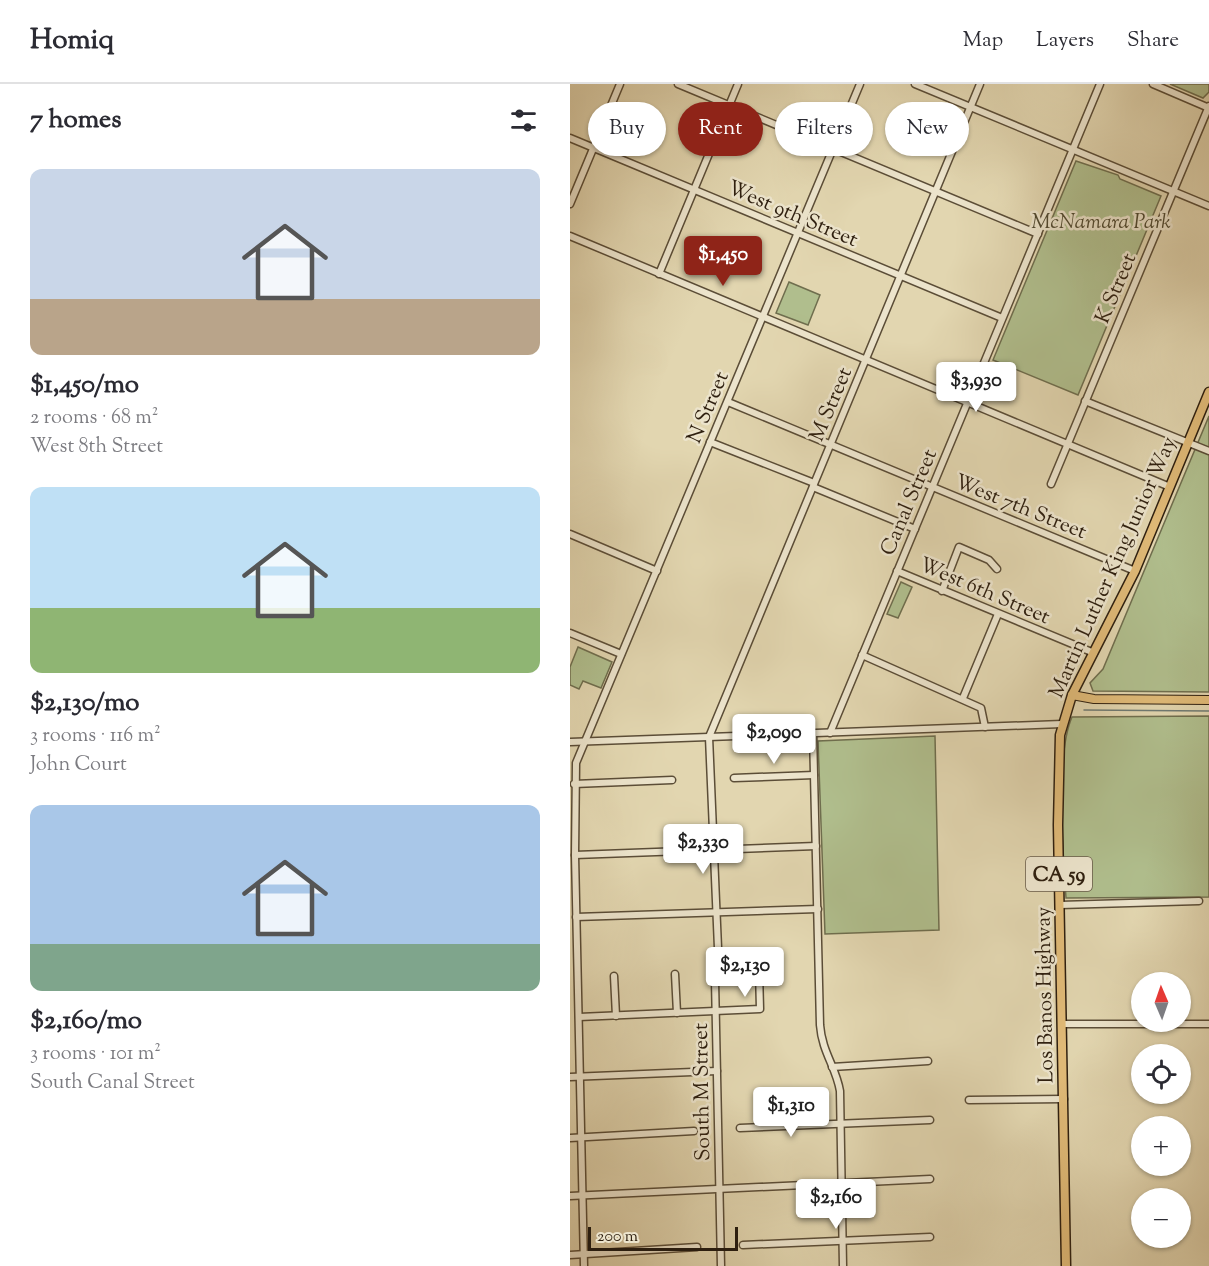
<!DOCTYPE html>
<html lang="en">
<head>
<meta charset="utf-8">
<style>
  body { margin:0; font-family:"Sorts Mill Goudy",serif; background:#f7f7f7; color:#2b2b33; height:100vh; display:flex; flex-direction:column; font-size:22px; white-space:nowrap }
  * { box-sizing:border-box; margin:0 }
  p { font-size:20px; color:#7c7c81 }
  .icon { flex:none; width:33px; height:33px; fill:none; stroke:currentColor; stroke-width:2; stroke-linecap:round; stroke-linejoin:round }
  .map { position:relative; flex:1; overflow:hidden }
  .sheet { display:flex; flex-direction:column; background:#fff; width:570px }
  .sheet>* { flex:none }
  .top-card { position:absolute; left:18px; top:18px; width:531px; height:54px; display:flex; gap:12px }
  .needle { width:39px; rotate:358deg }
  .controls { position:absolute; left:561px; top:888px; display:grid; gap:12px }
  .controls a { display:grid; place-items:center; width:60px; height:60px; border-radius:50%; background:#fff; box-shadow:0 2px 4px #0004; font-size:30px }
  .scale { position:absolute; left:18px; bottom:15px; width:150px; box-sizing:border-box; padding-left:6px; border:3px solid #2e1f0f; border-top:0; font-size:16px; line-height:21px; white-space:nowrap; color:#2e1f0f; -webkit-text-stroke:4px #ece4cc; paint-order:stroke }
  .price { position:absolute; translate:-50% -51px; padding:0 14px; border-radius:6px; background:#fff; color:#222; font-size:20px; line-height:39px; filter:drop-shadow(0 2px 3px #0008) }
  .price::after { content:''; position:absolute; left:50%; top:36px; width:18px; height:14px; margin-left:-9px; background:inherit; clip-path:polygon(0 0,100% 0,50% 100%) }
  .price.current { background:#8f2418; color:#fff }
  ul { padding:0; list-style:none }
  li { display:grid; align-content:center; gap:12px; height:318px; padding:0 30px }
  li span { display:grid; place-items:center; height:186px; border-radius:12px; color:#555 }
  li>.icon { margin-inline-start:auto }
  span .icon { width:108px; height:108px; fill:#fffc; stroke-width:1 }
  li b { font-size:26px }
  h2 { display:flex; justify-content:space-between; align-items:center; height:72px; padding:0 30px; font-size:26px }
  .tag { padding:0 21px; border-radius:27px; background:#fff; box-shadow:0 2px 4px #0004; font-size:21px; line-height:54px }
  .tag.current { background:#8f2418; color:#fff }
  header { display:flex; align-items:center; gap:36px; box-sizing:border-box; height:84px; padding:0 30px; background:#fff; border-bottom:2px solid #e1e1e2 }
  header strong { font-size:28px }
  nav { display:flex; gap:33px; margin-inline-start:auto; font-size:21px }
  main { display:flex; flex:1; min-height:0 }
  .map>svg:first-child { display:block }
  .green { fill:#b0be8d; stroke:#6f6e4e; stroke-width:1.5 }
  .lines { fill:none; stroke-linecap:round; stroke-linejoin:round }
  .stream { stroke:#6e7a73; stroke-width:1.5 }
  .minor-casing { stroke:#5b4d37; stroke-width:9 }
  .major-casing { stroke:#2e1f0f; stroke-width:10 }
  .highway-casing { stroke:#2e1f0f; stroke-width:11 }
  .minor { stroke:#ece4cc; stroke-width:6 }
  .major { stroke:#e1bb78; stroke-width:8 }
  .highway { stroke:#e1bb78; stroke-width:8 }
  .labels { text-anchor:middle; stroke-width:5; stroke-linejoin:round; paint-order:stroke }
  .shield { fill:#ece4cc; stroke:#675a48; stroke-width:1.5 }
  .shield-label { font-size:20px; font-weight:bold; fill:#2e1f0f }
  .street-label { font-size:21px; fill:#2e1f0f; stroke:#ece4cc }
  .park-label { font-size:21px; font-style:italic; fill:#4e472e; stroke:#ece4cc }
</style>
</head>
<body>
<header>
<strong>Homiq</strong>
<nav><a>Map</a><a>Layers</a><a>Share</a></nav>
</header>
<main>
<section class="sheet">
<h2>7 homes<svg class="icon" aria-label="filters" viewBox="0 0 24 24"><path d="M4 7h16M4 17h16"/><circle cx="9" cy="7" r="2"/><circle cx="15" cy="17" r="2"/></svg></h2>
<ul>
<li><span style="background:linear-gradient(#c9d6e8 70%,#b9a48a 0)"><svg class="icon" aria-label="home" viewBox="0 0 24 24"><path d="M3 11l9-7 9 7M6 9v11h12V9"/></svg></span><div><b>$1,450/mo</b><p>2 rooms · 68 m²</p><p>West 8th Street</p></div></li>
<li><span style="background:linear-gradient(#bfe0f5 65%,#8fb573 0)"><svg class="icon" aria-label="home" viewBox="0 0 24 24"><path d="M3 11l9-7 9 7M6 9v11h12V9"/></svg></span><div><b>$2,130/mo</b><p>3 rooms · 116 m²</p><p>John Court</p></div></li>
<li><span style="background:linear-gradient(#a9c7e8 75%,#7fa58c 0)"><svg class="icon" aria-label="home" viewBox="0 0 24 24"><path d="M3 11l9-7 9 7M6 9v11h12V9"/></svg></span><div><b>$2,160/mo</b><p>3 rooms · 101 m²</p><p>South Canal Street</p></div></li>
</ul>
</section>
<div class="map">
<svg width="639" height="1182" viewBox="0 0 639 1182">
  <rect width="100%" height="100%" fill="#e2d6b0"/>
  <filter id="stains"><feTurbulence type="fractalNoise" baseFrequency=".00333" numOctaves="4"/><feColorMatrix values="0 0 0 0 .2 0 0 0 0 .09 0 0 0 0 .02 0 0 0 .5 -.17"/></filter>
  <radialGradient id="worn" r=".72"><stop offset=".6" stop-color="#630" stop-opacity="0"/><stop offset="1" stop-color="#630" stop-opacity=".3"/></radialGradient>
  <g class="green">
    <path d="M600,0H639V8L633,14Z"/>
    <path d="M506,77L548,91L550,95L591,112L508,311L423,276Z"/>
    <path d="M219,198L250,211L238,241L206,229Z"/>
    <path d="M639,332V608L523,607L520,599L533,585Z"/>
    <path d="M331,498L342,503L328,534L317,530Z"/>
    <path d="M8,563L42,578L31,604L13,597L9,605L0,601V583Z"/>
    <path d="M639,632V813L496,814C493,770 485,672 502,633Z"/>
    <path d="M365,652L369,846L255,850L248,657Z"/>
  </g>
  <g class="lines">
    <path class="stream" d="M514,626L639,627"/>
    <defs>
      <g id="minor">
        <path d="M108,0L468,150"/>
        <path d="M345,0L639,122"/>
        <path d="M583,0L639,24"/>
        <path d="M0,54L432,234"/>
        <path d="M0,120L50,0"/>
        <path d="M0,152L600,403"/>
        <path d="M89,190L168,0"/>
        <path d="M515,317L639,367"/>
        <path d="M158,318L565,487"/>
        <path d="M140,358L244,399"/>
        <path d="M481,400L639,22"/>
        <path d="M243,403L345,445"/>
        <path d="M0,450L87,487"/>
        <path d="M327,487L524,569"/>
        <path d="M372,507L389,463L419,476L427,485"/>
        <path d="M0,549L51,570"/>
        <path d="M292,571L411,624L415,643"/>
        <path d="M393,614L428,530"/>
        <path d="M243,649L250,941C252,968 266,983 270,1007L273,1182"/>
        <path d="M260,649L530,0"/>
        <path d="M0,658L492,640"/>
        <path d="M164,694L244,691"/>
        <path d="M4,700L102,696"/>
        <path d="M5,771L246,762"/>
        <path d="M490,821L629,817"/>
        <path d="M6,833L248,825"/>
        <path d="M105,890L107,929"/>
        <path d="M44,892L46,932"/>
        <path d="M9,933L190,925L189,887"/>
        <path d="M492,940H639"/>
        <path d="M262,983L358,977"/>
        <path d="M0,993L147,987"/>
        <path d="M399,1016L494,1015"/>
        <path d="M170,1044L360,1036"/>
        <path d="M0,1054L124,1047"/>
        <path d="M0,1112L360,1095"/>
        <path d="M173,1161L360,1153"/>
        <path d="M0,1171L127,1163"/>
        <path d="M14,1182L5,771L6,679L290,0"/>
        <path d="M151,1182L145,896L148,864L139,653L410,0"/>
      </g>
      <path id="major" d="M502,611L524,615L639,616"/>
      <path id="highway" d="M496,1182L488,741L490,651L502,611L565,487L639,308"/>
    </defs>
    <use href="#minor" class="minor-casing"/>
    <use href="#major" class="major-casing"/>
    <use href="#highway" class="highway-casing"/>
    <use href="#minor" class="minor"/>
    <use href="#major" class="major"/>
    <use href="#highway" class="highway"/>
  </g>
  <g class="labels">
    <rect class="shield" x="456" y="773" width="66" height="34" rx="4.5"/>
    <g class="shield-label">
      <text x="489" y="797">CA 59</text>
    </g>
    <g class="street-label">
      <text transform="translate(223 129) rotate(23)" y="7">West 9th Street</text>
      <text transform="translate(545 204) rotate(-67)" y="7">K Street</text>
      <text transform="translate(260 320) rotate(-67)" y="7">M Street</text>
      <text transform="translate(137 323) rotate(-67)" y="7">N Street</text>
      <text transform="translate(338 418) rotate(-67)" y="7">Canal Street</text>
      <text transform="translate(451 422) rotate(22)" y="7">West 7th Street</text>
      <text transform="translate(542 483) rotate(-66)" y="7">Martin Luther King Junior Way</text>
      <text transform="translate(415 506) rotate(23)" y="7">West 6th Street</text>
      <text transform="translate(474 911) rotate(-91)" y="7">Los Banos Highway</text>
      <text transform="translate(131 1008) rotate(-91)" y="7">South M Street</text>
    </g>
    <g class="park-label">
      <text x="531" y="144">McNamara Park</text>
    </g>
  </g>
  <rect width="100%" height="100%" filter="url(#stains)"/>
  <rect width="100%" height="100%" fill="url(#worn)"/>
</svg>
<div class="controls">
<a><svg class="needle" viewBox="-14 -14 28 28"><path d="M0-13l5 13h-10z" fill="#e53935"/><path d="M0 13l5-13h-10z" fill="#7c7c81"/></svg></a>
<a><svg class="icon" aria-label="locate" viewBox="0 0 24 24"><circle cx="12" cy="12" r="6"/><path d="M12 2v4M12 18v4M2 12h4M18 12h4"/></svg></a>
<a>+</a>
<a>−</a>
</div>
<div class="scale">200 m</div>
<b class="price current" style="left:153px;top:203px">$1,450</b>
<b class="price" style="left:406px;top:329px">$3,930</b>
<b class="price" style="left:204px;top:681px">$2,090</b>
<b class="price" style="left:133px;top:791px">$2,330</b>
<b class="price" style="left:175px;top:914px">$2,130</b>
<b class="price" style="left:221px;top:1054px">$1,310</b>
<b class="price" style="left:266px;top:1146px">$2,160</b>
<div class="top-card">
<a class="tag">Buy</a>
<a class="tag current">Rent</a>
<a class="tag">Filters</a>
<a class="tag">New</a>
</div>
</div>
</main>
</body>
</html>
